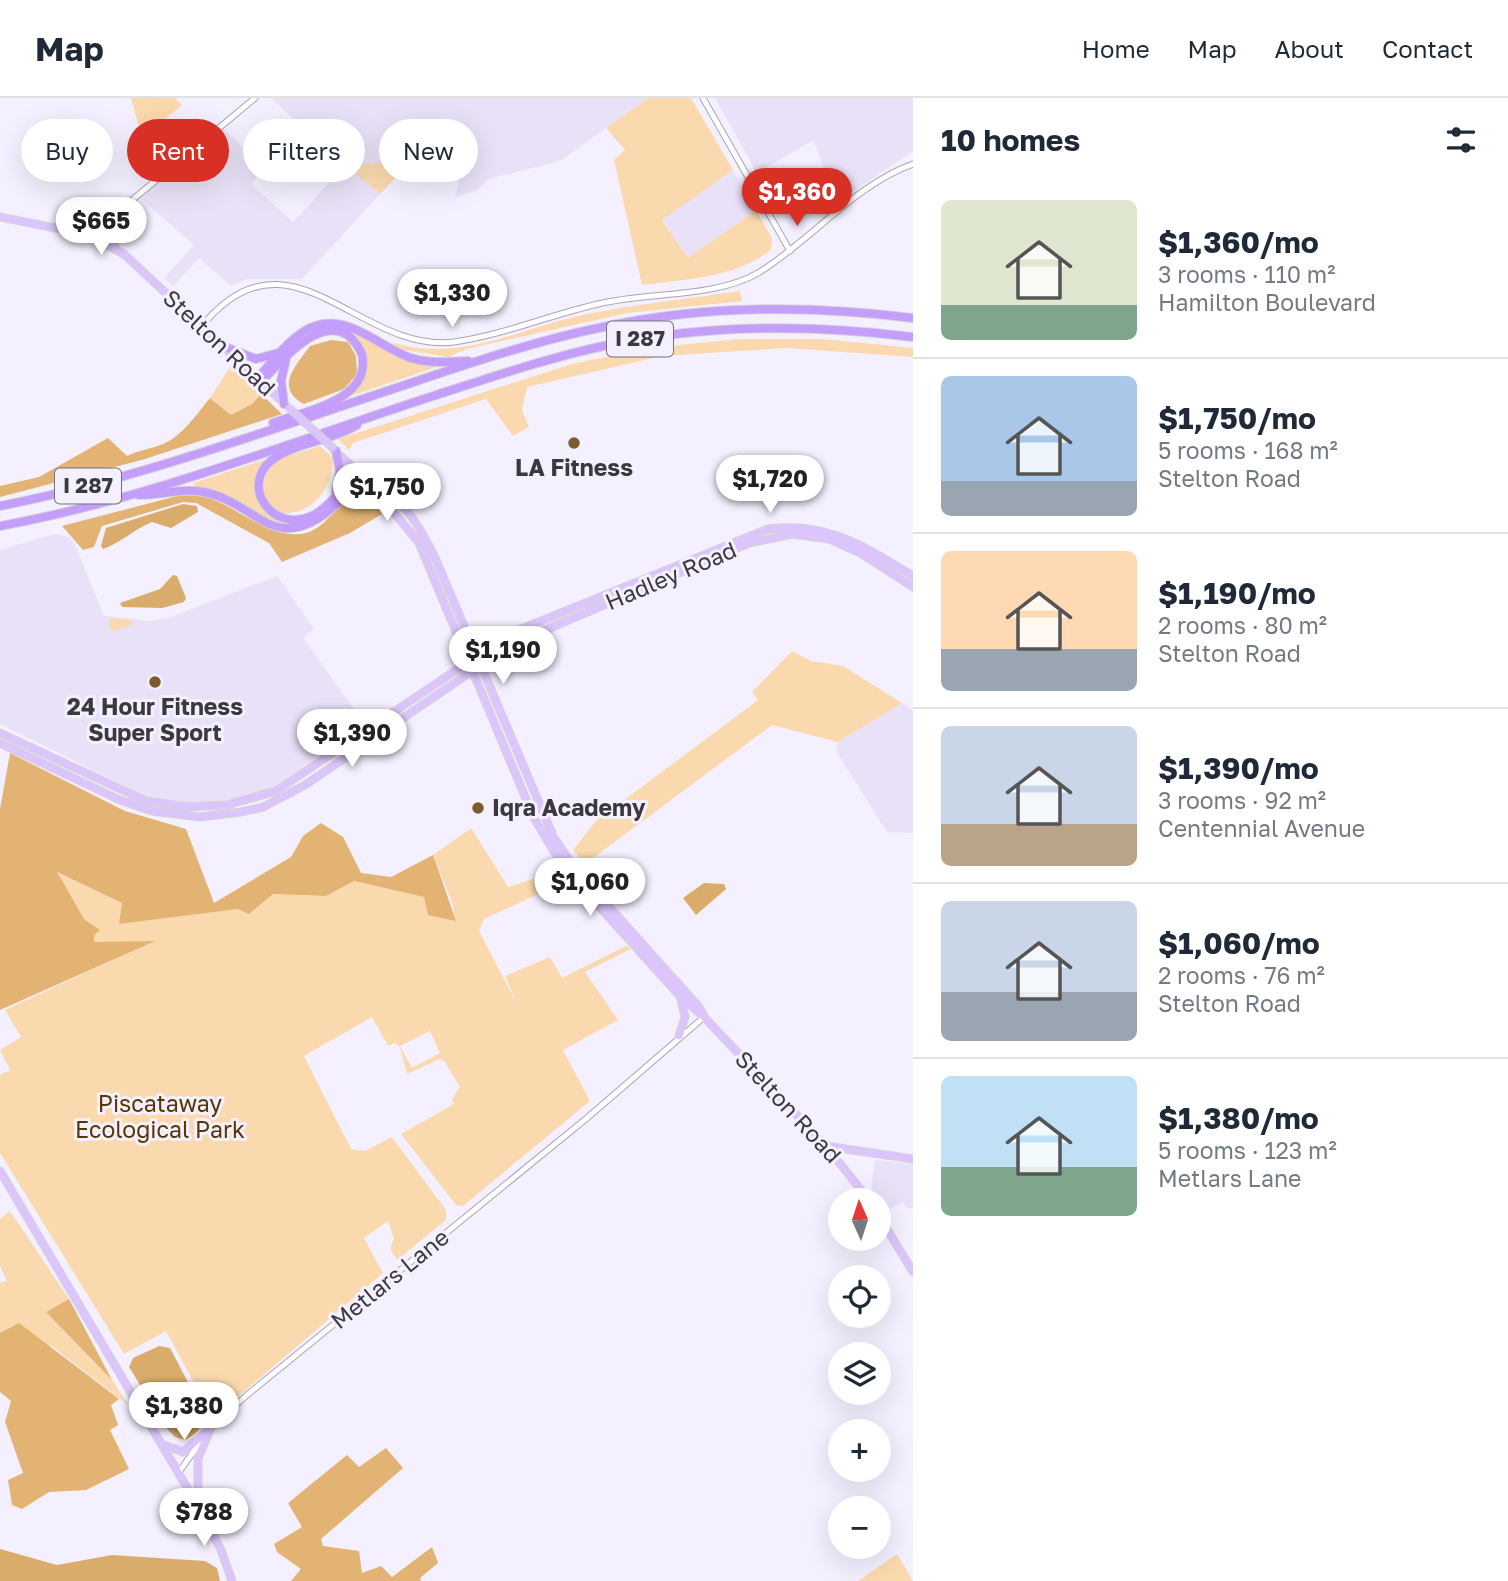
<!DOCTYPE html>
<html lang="en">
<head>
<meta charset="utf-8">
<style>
  body { margin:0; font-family:"Golos Text",sans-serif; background:#f2f2f3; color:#1f2937; height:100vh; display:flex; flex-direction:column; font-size:26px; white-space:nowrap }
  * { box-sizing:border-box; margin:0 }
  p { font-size:23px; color:#747a83 }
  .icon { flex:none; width:38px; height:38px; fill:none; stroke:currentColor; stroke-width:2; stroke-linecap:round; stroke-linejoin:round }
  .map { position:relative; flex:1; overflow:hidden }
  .drawer { display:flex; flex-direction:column; background:#fff; width:595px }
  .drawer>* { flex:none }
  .guide { position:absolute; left:21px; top:21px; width:665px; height:63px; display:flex; gap:14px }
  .needle { width:46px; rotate:357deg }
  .tools { position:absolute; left:828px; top:1090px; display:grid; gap:14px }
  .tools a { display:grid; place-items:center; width:63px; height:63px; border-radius:50%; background:#fff; box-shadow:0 7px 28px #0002; font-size:35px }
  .price { position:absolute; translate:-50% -60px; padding:0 16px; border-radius:24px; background:#fff; color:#222; font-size:23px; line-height:46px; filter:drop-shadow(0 2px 4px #0008) }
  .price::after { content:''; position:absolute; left:50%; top:42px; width:21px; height:16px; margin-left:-10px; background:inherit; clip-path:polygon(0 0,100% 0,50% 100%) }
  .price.current { background:#d93025; color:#fff }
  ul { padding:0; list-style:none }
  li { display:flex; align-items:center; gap:21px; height:175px; padding:0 28px }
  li+li { border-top:2px solid #e0e1e3 }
  li span { display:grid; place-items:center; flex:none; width:196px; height:140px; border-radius:10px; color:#555 }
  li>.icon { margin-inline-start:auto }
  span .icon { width:84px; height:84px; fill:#fffc; stroke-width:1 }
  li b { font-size:30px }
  h2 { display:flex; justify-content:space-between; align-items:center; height:84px; padding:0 28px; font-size:30px }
  .pill { padding:0 24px; border-radius:32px; background:#fff; box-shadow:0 7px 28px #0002; font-size:24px; line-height:63px }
  .pill.current { background:#d93025; color:#fff }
  header { display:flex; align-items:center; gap:42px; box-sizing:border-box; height:98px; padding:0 35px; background:#fff; border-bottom:2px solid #e0e1e3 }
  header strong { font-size:33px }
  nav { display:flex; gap:38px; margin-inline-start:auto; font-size:24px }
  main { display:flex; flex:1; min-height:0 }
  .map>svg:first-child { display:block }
  .built { fill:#e9e1f7 }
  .green { fill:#fad9ae; fill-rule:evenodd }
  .forest { fill:#e2b372 }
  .water { fill:#daac6b }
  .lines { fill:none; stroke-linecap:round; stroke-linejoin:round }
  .minor-casing { stroke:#a9a4b2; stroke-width:7 }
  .major-casing { stroke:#d4d3d5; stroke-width:9 }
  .highway-casing { stroke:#d4d3d5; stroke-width:10 }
  .minor { stroke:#fff; stroke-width:5 }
  .major { stroke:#dcc5fd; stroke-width:7 }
  .highway { stroke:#c49efb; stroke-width:8 }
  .major-bridge-casing { stroke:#d4d3d5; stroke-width:9; stroke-linecap:butt }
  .major-bridge { stroke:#dcc5fd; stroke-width:7 }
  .poi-dot { fill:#795b2f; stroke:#f5f0ff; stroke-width:2.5 }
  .labels { text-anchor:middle; stroke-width:6; stroke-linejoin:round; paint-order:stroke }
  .shield { fill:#f5f0ff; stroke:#737078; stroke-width:2 }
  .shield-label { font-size:21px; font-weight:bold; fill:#3b393e }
  .street-label { font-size:23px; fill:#3b393e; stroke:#f5f0ff }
  .poi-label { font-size:23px; font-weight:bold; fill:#3b393e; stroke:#f5f0ff }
  .park-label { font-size:23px; fill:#553700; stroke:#f5f0ff }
</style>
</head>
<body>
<header>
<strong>Map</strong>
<nav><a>Home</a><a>Map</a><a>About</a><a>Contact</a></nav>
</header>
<main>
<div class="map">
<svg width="913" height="1483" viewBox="0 0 913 1483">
  <rect width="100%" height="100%" fill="#f5f0ff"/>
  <g class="built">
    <path d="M271,0H648L560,63L489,81L477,92L455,99L459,83L446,66L422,47L411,63L398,55V63L347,68L380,96L302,181H246L231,188L199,160L173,188L164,180L194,147L139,99L222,29L264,70L251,86L293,124L345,68Z"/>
    <path d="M715,0H913V53L838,104L813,42L757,75Z"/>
    <path d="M733,72L756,112L688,160L662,121Z"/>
    <path d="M54,436L67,438L74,444L104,518L150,523L171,519L277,478L314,531L303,540L365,626L272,690L223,705L187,706L145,698L0,626V452Z"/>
    <path d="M902,605L913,612V735L887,734L836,653L838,644Z"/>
    <path d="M875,1062L913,1066V1110H907L903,1105L886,1113L871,1092Z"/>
  </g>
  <g class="green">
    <path d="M131,0H175L182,7L142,40Z"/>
    <path d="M648,0H691L733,72L662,122L688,160L756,112L772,140L771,152C734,180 687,181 642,187L614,62L625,52L606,30Z"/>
    <path d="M397,55L411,63L380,96L346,68L397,63Z"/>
    <path d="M740,193L742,203L627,215L467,251L448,259L393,250L395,245C462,266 526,227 592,215C641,206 691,200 740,193Z"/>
    <path d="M337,229L434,267V270L336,303C385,279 364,259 337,229Z"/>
    <path d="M738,241H823L913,250V259L787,250L662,258L527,289L522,312L529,329L513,338L486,301L353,345L349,352L338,341L572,266L650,250Z"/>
    <path d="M232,266L261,296L252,306L231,317L210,300Z"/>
    <path d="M320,348L333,360C334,420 257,435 264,384C266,377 269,370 274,365C286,356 307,353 320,348Z"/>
    <path d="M270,360C256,390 248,410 286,426L268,424L221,396L194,389L193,385Z"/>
    <path d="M112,520L130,522L133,526L113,534L108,525Z"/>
    <path d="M792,553L811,563L843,568L902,605L838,644L772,627L585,766L573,752L596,723L758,602L752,594Z"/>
    <path d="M471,730L508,789L556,774L564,784L484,821L479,833L516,904L505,878L550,859L562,880L626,848L631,851L585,874L618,922L563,952L590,1003L463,1108L456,1107L401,1036L454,1006L452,1001L460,989L445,964L440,961L407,976L400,949L395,945L388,948L372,919L304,958L351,1051L365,1053L392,1039L446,1112V1122L397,1162L390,1151L394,1140L388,1123L364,1140L383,1175L213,1320L166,1233L124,1256L0,1055V977L10,972L0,952L21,939L5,912L153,843L94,845L93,836L100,832L84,821L56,774L122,805L119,826L238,811L249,816L273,796L326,798L354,783L424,799L455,823L453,807L433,757ZM430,933L440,955L412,970L400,948Z"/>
    <path d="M10,1113L69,1201L46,1214L112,1282L128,1307L53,1249L10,1231L0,1235V1185L7,1183L0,1168V1121Z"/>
    <path d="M897,1456L913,1483H858Z"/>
  </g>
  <g class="forest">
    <path d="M331,242L348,244L356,258L357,276L344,291L304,306C274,290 296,267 310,248Z"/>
    <path d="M261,296L282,316L145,361L0,399V388L39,379L108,340L127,358C139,352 150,351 163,346C182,338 197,316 210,300L231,317L252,306Z"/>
    <path d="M181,397C190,398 200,397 209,400C238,410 268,439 300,436C329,434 338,394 368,398L382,416L350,435L282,464L269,445L196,405L183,404L102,428L94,449L83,452L62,428Z"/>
    <path d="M10,655L125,713L186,731L214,805L291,759L303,738L321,725L343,739L361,775L391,779L433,757L456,823L428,817L424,799L354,783L326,798L273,796L249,816L238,811L119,826L122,805L57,774L84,821L100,832L94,837V844L155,843L0,912V711Z"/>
    <path d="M69,1201L112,1282L46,1214Z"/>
    <path d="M19,1225L119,1301L111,1307L118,1327L110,1332L129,1371L86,1392L49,1394L22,1411L12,1407L8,1382L23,1375L5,1324L11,1303L0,1294V1235Z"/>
    <path d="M386,1350L403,1370L321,1441L323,1448L359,1453L362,1475L381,1468L392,1479L432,1449L438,1465L420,1480L421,1483H291L301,1471L277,1454L274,1446L302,1429L288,1405L347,1357L359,1369Z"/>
  </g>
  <g class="water">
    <path d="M183,406L197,408L198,414L171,430L152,424C133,432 122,444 103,451L101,448L106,430Z"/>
    <path d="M173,477L177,478L186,500L184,504L162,510L122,509L120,505L160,491Z"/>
    <path d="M704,785L724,786L726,791L696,817L683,800Z"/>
    <path d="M159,1248L170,1250L203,1313C206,1327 197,1336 185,1342L175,1339L168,1332L129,1269L133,1260Z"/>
    <path d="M0,1451L57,1467L112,1457L205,1463L217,1470L220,1483H0Z"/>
  </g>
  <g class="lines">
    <defs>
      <g id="minor">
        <path d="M703,0L790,153"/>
        <path d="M90,137L255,0"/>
        <path d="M201,229C290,120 358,256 454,244C503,237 550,217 598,206C647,194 715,200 758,175C811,143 854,87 913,66"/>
        <path d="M209,1331L247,1297L587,1020L704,919"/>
        <path d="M179,1374L204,1339"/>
      </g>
      <g id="major">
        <path d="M0,119L90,137L125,157L286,307"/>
        <path d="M110,121L108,133L116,151"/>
        <path d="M334,352L380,394C407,402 424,438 436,462L554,740L578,774L699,909L704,918"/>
        <path d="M380,394L383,401L419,445L534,720L558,760L595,804L679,897L704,919L826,1048L869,1102"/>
        <path d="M509,536L768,431C829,424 863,448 913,478"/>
        <path d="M0,635L146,703L187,709L227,707L276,693L510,536"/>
        <path d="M0,645L120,702L152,713L200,719L241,714L263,709L305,687L510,547L749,445L792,436L829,441L862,456L913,489"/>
        <path d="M679,938L685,919L681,901"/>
        <path d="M826,1048L913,1061"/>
        <path d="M0,1073L198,1408L221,1452L232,1483"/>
        <path d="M878,1116L913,1174"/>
        <path d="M164,1347L183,1354L211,1330"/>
        <path d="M198,1404V1360L211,1330"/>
      </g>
      <g id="highway">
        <path d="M225,249L256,261L278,255"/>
        <path d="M257,281C271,265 285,246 303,234C342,209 374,246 408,259C428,266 448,264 468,263"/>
        <path d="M261,284C284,260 335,199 362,256C372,303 304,313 273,325"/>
        <path d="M284,306L281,283L286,261"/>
        <path d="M357,327C332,343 296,344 272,362C239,388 273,436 312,418C330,409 344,388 357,373"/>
        <path d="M336,353L340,373L336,394"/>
        <path d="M139,397C164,397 183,389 208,395C229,400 247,414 265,424C305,446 340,404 363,378"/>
        <path d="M349,397L363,392L381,398"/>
        <path d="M0,408C138,381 271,331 405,287C470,265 535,243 603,229C705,207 810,207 913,220"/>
        <path d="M0,428C147,401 289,345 430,299C489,280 547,260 608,247C709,226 811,226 913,239"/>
      </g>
    </defs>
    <use href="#minor" class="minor-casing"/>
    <use href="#major" class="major-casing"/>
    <use href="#highway" class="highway-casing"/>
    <use href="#minor" class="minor"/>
    <use href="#major" class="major"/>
    <use href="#highway" class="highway"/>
    <defs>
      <path id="major-bridge" d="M289,310L333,350"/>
    </defs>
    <use href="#major-bridge" class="major-bridge-casing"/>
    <use href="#major-bridge" class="major-bridge"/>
  </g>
  <g class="poi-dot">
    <circle cx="574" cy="345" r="7"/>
    <circle cx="155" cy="584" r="7"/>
    <circle cx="478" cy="710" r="7"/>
  </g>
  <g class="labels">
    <g class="shield">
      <rect x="607" y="223.5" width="66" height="35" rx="5"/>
      <rect x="55" y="370.5" width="66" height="35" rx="5"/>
    </g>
    <g class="shield-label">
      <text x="640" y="248">I 287</text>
      <text x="88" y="395">I 287</text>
    </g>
    <g class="street-label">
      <text transform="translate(219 245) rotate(43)" y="8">Stelton Road</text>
      <text transform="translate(671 478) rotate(-23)" y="8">Hadley Road</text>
      <text transform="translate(788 1009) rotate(47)" y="8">Stelton Road</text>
      <text transform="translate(390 1181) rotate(-39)" y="8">Metlars Lane</text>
    </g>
    <g class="poi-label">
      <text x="574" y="378">LA Fitness</text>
      <text x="155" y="617">24 Hour Fitness<tspan x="155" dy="26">Super Sport</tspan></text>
      <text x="492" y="718" text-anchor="start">Iqra Academy</text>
    </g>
    <g class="park-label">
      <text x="160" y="1014">Piscataway<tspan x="160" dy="26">Ecological Park</tspan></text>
    </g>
  </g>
</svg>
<div class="tools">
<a><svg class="needle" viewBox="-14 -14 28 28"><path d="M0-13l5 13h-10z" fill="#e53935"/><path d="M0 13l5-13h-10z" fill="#747a83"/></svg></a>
<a><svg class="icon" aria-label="locate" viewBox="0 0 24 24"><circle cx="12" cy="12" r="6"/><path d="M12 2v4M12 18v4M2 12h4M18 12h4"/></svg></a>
<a><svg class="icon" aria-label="layers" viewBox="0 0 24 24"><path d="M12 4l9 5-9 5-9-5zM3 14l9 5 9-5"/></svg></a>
<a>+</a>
<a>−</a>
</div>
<b class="price current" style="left:797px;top:130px">$1,360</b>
<b class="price" style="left:101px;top:159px">$665</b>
<b class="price" style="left:452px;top:231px">$1,330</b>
<b class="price" style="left:770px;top:417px">$1,720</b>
<b class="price" style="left:387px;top:425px">$1,750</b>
<b class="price" style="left:503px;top:588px">$1,190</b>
<b class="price" style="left:352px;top:671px">$1,390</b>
<b class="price" style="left:590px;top:820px">$1,060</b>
<b class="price" style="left:184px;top:1344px">$1,380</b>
<b class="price" style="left:204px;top:1450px">$788</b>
<div class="guide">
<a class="pill">Buy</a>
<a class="pill current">Rent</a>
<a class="pill">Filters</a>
<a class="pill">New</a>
</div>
</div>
<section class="drawer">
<h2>10 homes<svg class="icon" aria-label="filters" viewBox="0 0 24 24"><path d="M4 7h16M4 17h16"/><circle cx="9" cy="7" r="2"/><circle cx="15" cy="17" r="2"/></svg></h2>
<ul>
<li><span style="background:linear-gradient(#dfe7d0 75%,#7fa58c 0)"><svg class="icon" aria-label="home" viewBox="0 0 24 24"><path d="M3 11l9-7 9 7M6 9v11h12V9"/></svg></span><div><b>$1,360/mo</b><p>3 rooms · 110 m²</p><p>Hamilton Boulevard</p></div></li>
<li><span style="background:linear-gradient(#a9c7e8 75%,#9aa5b1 0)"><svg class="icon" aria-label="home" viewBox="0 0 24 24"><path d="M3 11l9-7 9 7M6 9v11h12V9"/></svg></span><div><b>$1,750/mo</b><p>5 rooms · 168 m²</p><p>Stelton Road</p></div></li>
<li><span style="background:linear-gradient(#ffd9b3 70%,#9aa5b1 0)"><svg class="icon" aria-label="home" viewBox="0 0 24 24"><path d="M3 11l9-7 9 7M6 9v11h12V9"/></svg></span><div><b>$1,190/mo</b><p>2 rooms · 80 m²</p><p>Stelton Road</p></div></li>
<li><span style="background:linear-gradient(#c9d6e8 70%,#b9a48a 0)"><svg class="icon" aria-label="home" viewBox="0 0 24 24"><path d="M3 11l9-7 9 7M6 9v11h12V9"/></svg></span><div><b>$1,390/mo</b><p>3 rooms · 92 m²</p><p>Centennial Avenue</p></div></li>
<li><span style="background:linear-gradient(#c9d6e8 65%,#9aa5b1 0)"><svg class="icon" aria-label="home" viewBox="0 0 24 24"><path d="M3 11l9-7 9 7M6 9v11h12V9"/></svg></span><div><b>$1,060/mo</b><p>2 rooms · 76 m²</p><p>Stelton Road</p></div></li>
<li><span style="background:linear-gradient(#bfe0f5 65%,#7fa58c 0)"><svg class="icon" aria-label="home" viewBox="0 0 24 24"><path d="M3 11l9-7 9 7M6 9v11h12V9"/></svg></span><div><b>$1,380/mo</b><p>5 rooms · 123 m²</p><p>Metlars Lane</p></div></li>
</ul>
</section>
</main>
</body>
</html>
